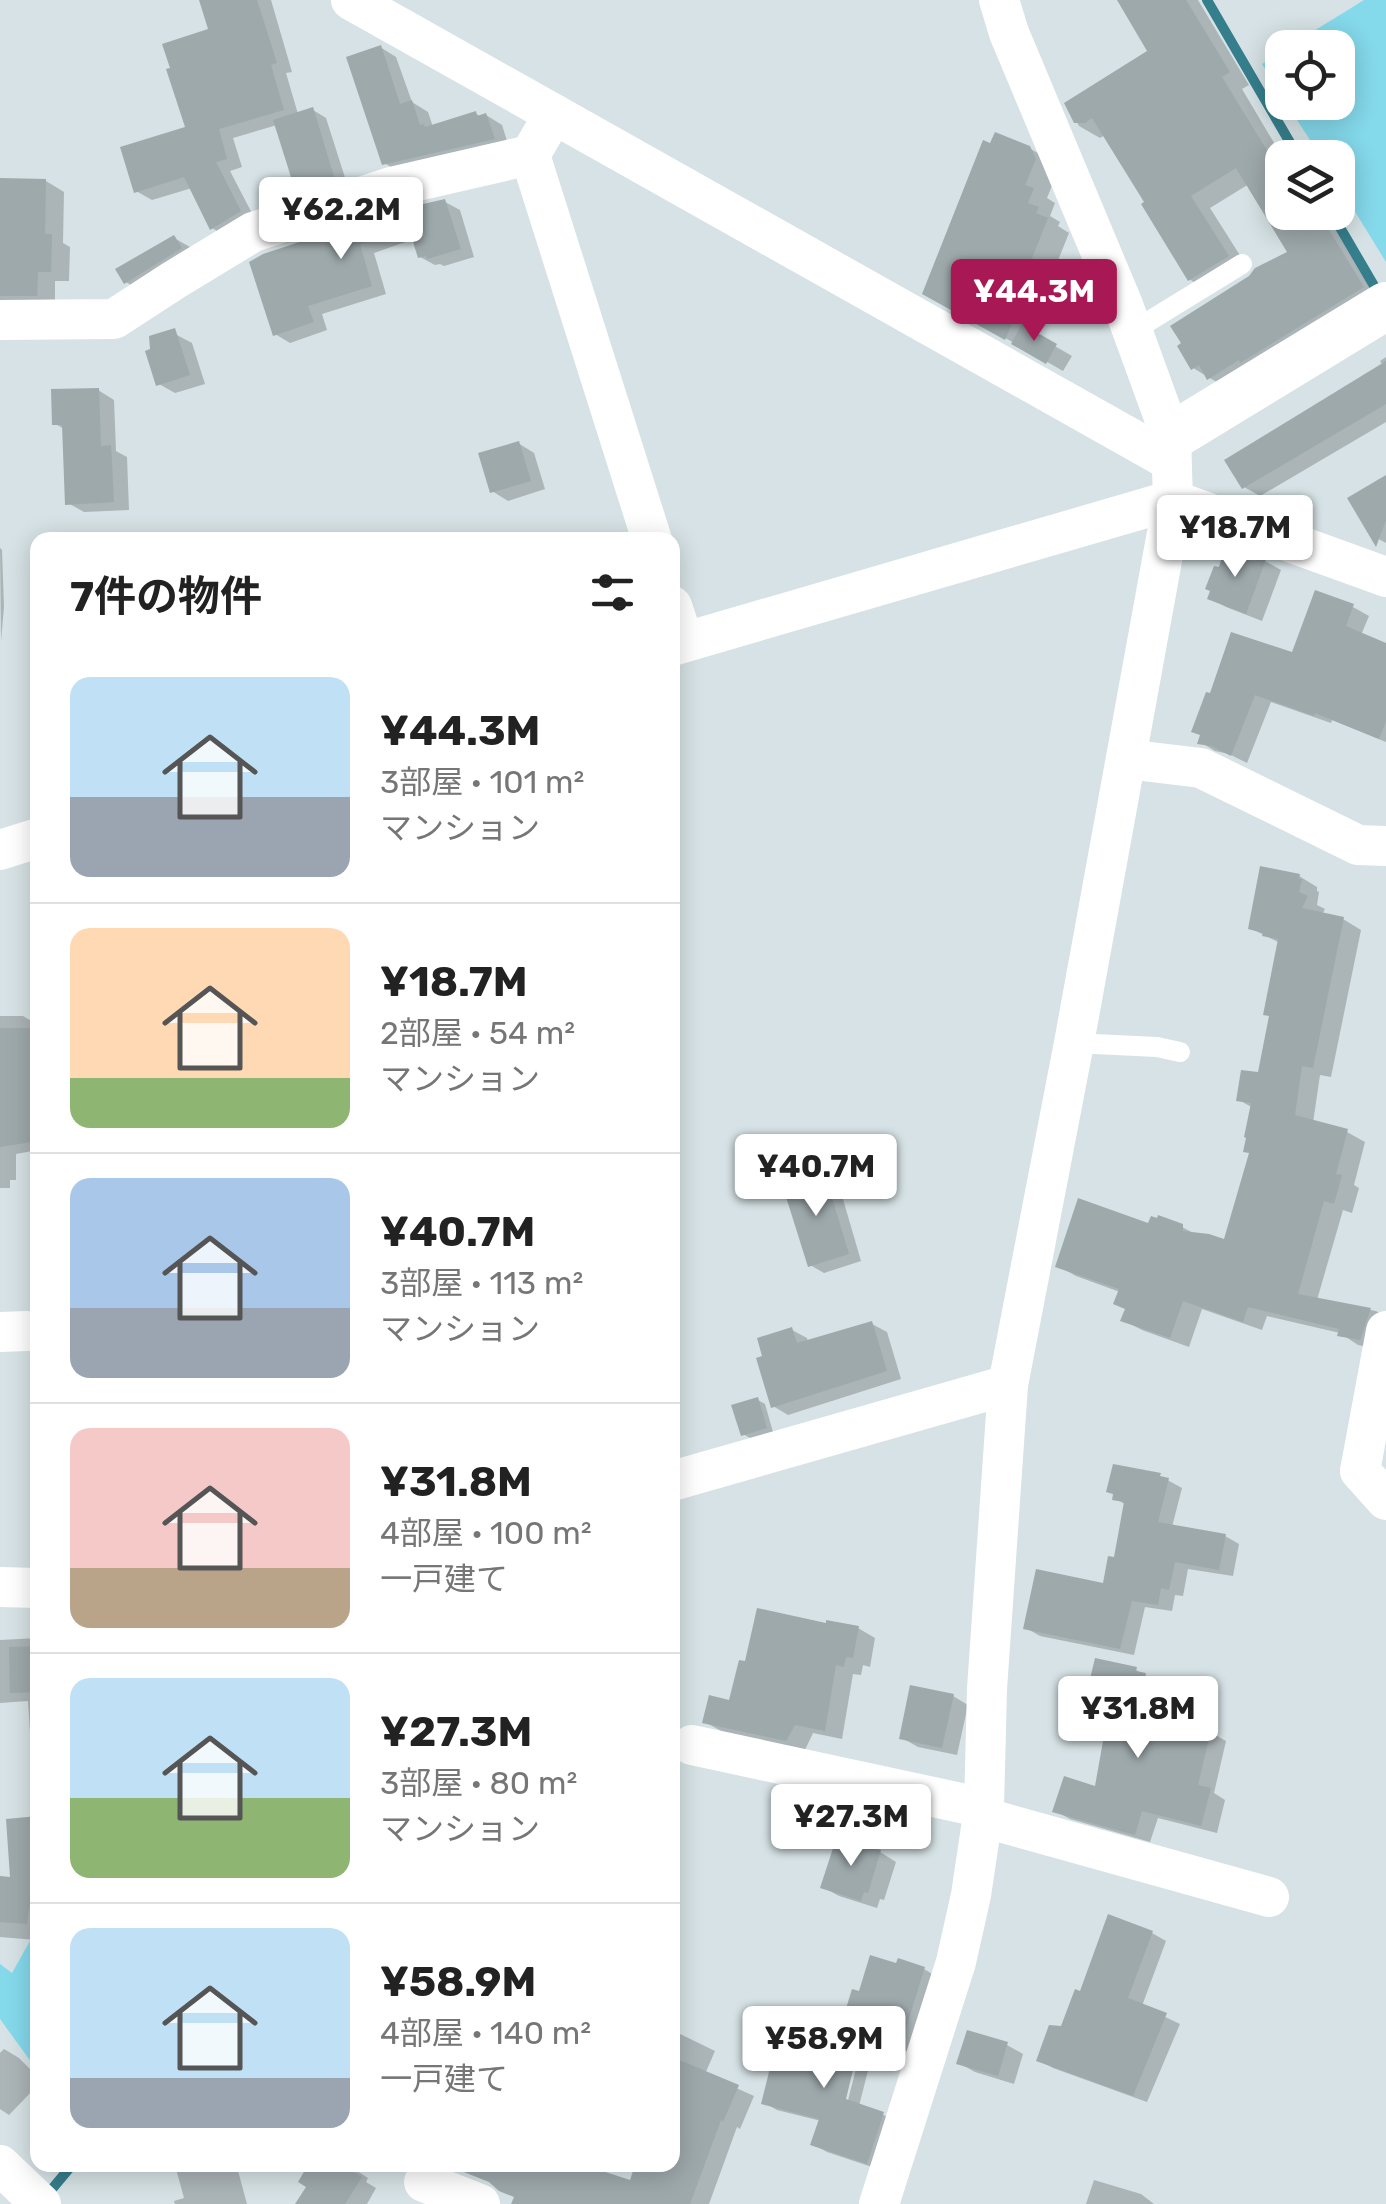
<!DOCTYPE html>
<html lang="ja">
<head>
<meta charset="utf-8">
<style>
  body { margin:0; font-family:Rubik,"Noto Sans JP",sans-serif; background:#f6f6f6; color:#222; height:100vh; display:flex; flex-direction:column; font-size:38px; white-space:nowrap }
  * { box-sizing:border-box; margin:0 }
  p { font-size:32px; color:#767676 }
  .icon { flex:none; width:55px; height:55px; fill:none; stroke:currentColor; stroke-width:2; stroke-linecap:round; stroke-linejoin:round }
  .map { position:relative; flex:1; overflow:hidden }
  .drawer { position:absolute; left:30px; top:532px; width:650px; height:1640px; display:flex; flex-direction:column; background:#fff; border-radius:20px; box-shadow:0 5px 25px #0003 }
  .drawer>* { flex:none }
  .controls { position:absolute; left:1265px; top:30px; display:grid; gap:20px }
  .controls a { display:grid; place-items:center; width:90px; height:90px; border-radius:20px; background:#fff; box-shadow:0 5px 25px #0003; font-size:50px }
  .price { position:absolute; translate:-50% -85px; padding:0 22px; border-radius:10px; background:#fff; color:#222; font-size:32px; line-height:65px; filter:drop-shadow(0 2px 5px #0008) }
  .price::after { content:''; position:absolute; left:50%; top:60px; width:30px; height:22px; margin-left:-15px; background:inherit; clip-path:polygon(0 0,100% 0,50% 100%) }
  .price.active { background:#a81855; color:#fff }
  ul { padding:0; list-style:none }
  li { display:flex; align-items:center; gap:30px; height:250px; padding:0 40px }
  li+li { border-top:2px solid #e0e0e0 }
  li span { display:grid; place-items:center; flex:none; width:280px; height:200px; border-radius:20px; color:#555 }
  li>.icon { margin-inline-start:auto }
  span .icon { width:120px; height:120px; fill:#fffc; stroke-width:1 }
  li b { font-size:42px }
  h2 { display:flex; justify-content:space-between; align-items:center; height:120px; padding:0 40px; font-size:42px }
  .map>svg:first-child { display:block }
  .green { fill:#84d9eb }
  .shadow { fill:#0003 }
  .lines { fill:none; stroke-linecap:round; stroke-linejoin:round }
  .stream { stroke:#357e8c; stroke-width:10 }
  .building { fill:#9ea9ac }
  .service { stroke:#fff; stroke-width:20 }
  .minor { stroke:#fff; stroke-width:40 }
  .tertiary { stroke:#fff; stroke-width:48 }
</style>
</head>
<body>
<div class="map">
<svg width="1386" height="2204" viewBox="0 0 1386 2204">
  <rect width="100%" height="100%" fill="#d6e2e5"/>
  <g class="green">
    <path d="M1364,0H1386V262L1338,184V158L1321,157L1286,103L1338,102V48L1288,47Z"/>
    <path d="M1282,51V97L1262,64Z"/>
    <path d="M37,1907V2070L0,2019V1964L12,1973L35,1932Z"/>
  </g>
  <g class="shadow">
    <path d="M208,0H271L292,72L286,73L298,114L313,110L326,118L348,187L311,199L298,191L277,125L233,138L242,167L230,171L256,221L228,238L212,228L192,188L152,200L136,191L188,129L211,31Z"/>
    <path d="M1119,0H1198L1249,85L1242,89L1283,158L1282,212H1320L1324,218L1338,226L1383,300L1230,390L1193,368L1291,253L1249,184L1210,208L1248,268L1210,292L1189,279L1147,202L1105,135L1100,138L1079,126L1067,104L1151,52Z"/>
    <path d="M380,47L396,57L412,102L428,112L433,127L475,113L481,117L486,115L502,125L509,147L400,172L384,163Z"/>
    <path d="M1029,148L1052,161L1057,173L1047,198L1055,203L1050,216L1060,222L1058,226L1069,233L1040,305L1045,308L1034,334L1072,356L1063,371L925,292Z"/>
    <path d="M0,180L46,181L64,192L63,243L70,247L69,281H55V305L0,316Z"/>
    <path d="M445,202L460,210L474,257L444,266L440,264L435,265L420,257L414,239L374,253L386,294L322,314L327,330L290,343L275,334L252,264Z"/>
    <path d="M174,238L190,247L196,257L142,292L126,282Z"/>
    <path d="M175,334L192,343L205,384L175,393L159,384Z"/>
    <path d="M1386,357V422L1260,496L1244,487L1383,366L1380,361Z"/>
    <path d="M98,390L114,400L116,451L127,457L129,510L84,512L68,503L64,429L54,423Z"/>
    <path d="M518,443L534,453L545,489L508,501L492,491Z"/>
    <path d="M1386,477V543L1371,535Z"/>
    <path d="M0,548L2,550L4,607L1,641Z"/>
    <path d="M1265,561L1281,570L1262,621L1226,607L1210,598Z"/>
    <path d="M1353,607L1369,616L1361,635L1386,645V742L1332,720L1331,723L1271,702L1247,763L1229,754L1215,751L1200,742L1293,656Z"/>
    <path d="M1299,876L1317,887V891L1319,892L1317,905L1325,909L1322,915L1343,919L1361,930L1331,1077L1320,1075L1313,1123L1347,1132L1365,1142L1354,1185L1359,1188L1352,1213L1343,1210L1317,1300L1376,1311L1386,1317L1378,1349L1358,1345L1340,1333L1267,1316L1262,1330L1202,1309L1189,1347L1142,1330L1123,1320L1127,1309L1120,1292L1076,1276L1058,1266L1150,1226L1182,1227L1197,1235L1226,1243L1251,1154L1253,1108L1239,1100L1260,1075L1271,1017L1280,943L1250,928Z"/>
    <path d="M0,1016H23L38,1025V1150L16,1154V1180H10V1188H0Z"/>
    <path d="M824,1174L838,1182L861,1261L824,1273L810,1265Z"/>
    <path d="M872,1324L887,1332L901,1379L788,1415L773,1406L792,1330L807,1338L808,1342Z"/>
    <path d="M758,1400L765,1404L773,1432L750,1438L743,1434Z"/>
    <path d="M1160,1476L1182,1488L1172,1527L1225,1536L1239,1544L1233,1576L1188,1569L1183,1596L1175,1595L1172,1611L1145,1607L1134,1655L1040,1636L1026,1628L1105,1586L1116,1560L1126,1505L1115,1498Z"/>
    <path d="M828,1626L858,1628L875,1638L870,1667L863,1665L861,1675L853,1674L842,1739L813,1733L805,1750L723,1732L705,1722L731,1703L747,1664Z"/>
    <path d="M38,1638V1768L32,1764L28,1701L0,1703V1640Z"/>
    <path d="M1136,1670L1160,1684L1152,1719L1210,1732L1226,1741L1214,1793L1225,1800L1217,1833L1158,1818L1150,1842L1070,1819L1055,1811L1097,1789L1112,1706L1089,1695Z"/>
    <path d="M953,1696L968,1705L957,1755L918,1747L902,1738Z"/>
    <path d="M38,1819L36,1940L0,1937V1878L13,1880Z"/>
    <path d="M880,1852L896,1862L884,1900L880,1899L877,1908L839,1896L823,1887Z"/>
    <path d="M1152,1933L1166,1941L1142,2006L1180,2024L1147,2102L1053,2068L1039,2060L1063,2029L1082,1994Z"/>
    <path d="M924,1969L939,1978L916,2054L861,2037L860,2039L843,2027L861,1995Z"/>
    <path d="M672,2030L715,2051L705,2074L754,2096L740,2129L737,2127L709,2204H525L492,2165H575L632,2183L638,2165H672Z"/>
    <path d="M968,2033L1007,2045L1023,2054L1014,2084L975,2072L959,2063Z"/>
    <path d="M863,2041L874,2047L859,2106L882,2114L896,2122L881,2170L827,2152L813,2144L821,2121L777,2110L763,2102L845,2112Z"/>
    <path d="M4,2049L19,2058L38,2077V2085L9,2115L0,2109V2053Z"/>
    <path d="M175,2165H244L237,2167L247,2204H175L174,2201L184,2198Z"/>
    <path d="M305,2165H348L368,2178L366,2182L376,2188L367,2204H312L323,2189L303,2169Z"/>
    <path d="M1094,2180L1141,2194L1154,2204H1086Z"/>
  </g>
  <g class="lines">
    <g class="stream">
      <path d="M1207,0L1299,158"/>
      <path d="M1331,212L1380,296"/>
      <path d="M47,2195L72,2165"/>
    </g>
  </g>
  <g class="building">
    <path d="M199,0H257L277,63L271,65L284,110L219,129L227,159L216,162L241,211L210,230L184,177L134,193L120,147L185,127L166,69L170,68L162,44L208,29Z"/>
    <path d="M1117,0H1186L1230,72L1222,77L1268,152L1282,147V212H1318L1364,287L1240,363L1239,360L1207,380L1199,365L1191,370L1177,346L1181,343L1170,326L1249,276L1255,268L1287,252L1236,168L1191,196L1229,256L1188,281L1141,204L1144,202L1092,118L1085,123H1074L1064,103L1147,51Z"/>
    <path d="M381,45L400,104L412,100L420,125L424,124L425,127L476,111L477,116L486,113L495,139L382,165L346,57Z"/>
    <path d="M313,107L335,180L296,193L273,120Z"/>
    <path d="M995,132L1030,146L1036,159L1025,185L1034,188L1028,203L1039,207L1036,213L1048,218L1019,291L1025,293L1005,340L922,294L983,140L990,143Z"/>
    <path d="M0,178L46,179L45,234H52L51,272H38L37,296H0Z"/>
    <path d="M445,199L461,249L427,259L426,256L418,258L409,229L360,244L372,286L308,306L314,322L273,336L249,262L263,254L397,210Z"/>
    <path d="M174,235L182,248L124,284L115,269Z"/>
    <path d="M1022,324L1057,344L1046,364L1011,344Z"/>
    <path d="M175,328L190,375L156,386L145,351L150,349L149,336Z"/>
    <path d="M1386,361V404L1242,489L1224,460Z"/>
    <path d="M99,388L101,446L111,445L114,502L65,505L62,425H52L51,389Z"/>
    <path d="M519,441L531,481L490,493L478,453Z"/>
    <path d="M1386,475V520L1376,547L1347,498Z"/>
    <path d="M1240,550L1266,559L1246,614L1207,599L1210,591L1205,589L1214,566L1219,567L1224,551L1238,556Z"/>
    <path d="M1315,590L1354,604L1346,626L1386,643V721L1379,739L1315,713L1314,716L1255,695L1231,756L1211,746L1197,744L1200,735L1191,732L1206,692L1210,693L1231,632L1292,652Z"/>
    <path d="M1260,866L1300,874L1299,879H1302L1299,892L1308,896L1302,908L1344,917L1313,1068L1302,1066L1295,1115L1348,1129L1336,1174L1342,1175L1334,1204L1324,1201L1298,1294L1371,1308L1360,1340L1337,1336L1339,1329L1248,1307L1243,1322L1183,1301L1170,1338L1120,1321L1125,1309L1113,1304L1119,1289L1055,1267L1078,1198L1148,1223L1151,1216L1157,1218L1158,1215L1183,1224V1231L1209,1234L1224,1239L1249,1153L1243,1152L1246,1138L1244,1137L1251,1103L1236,1101L1241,1070L1258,1072L1269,1016L1263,1015L1278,939L1262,936L1263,933L1248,929Z"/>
    <path d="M0,1028H34L33,1081L38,1080V1141L0,1147Z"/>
    <path d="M824,1171L849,1254L808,1267L782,1184Z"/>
    <path d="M872,1321L887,1371L771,1408L756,1358L762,1356L757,1338L792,1327L797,1343Z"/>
    <path d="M758,1397L767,1428L741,1436L731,1405Z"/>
    <path d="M1113,1464L1161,1473L1160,1476L1169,1478L1158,1522L1226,1534L1219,1570L1175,1562L1169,1590L1161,1588L1158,1605L1132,1601L1120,1649L1023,1629L1036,1569L1103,1583L1108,1556L1114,1557L1124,1502L1112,1500L1113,1494L1106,1492Z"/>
    <path d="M757,1608L826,1623V1620L859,1626L853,1658L846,1657L844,1667L836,1665L825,1731L795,1725L786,1741L702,1723L709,1695L729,1700L739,1660L745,1661Z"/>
    <path d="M38,1646V1692L10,1693L9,1647Z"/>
    <path d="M1095,1658L1137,1667L1136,1671L1146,1673L1137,1712L1211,1730L1198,1785L1211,1788L1201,1826L1142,1811L1135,1835L1052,1812L1064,1776L1095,1786L1110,1702L1086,1696Z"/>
    <path d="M910,1685L954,1694L942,1748L899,1739Z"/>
    <path d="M38,1816L35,1908H29L27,1924L0,1922V1876L10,1877L6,1819Z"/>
    <path d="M837,1836L881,1850L868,1893L864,1892L861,1901L820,1888Z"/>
    <path d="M1108,1914L1153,1931L1128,1998L1167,2013L1133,2096L1036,2061L1049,2025L1061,2026L1075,1989L1080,1991Z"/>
    <path d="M870,1955L896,1963L898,1958L925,1967L900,2047L840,2028L852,1989L859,1991Z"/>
    <path d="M817,2025L861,2037L846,2099L884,2112L867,2164L810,2145L819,2119L761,2104L776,2044L786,2046L787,2040L797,2043L800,2033L814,2036Z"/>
    <path d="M967,2030L1008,2042L998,2076L956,2064Z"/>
    <path d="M672,2057L739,2085L723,2122L721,2120L690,2204H511L514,2197L499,2191L489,2182L446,2165H584L630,2180L635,2165H672Z"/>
    <path d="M308,2165H342L362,2177L345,2204H295L306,2187L298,2182Z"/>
  </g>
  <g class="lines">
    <g class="service">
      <path d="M1133,331L1242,264"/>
      <path d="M1074,1043L1157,1047L1180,1052"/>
    </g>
    <g class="minor">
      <path d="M351,0L1171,461"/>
      <path d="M530,155L652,540"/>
      <path d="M0,320L114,319L174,280L253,232L391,187L530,155L554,114"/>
      <path d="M672,606L684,642"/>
      <path d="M672,646L1173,500L1386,577"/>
      <path d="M1126,759L1201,768L1358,845L1386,846"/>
      <path d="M0,850L38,838"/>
      <path d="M1386,1331L1360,1471L1386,1500"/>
      <path d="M0,1332L27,1331"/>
      <path d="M672,1481L1008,1385"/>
      <path d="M0,1587L38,1588"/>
      <path d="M692,1745L984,1808"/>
      <path d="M982,1817L1269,1897"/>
      <path d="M0,2165L41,2204"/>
      <path d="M424,2182L480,2204"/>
      <path d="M879,2204L956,1962L971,1895L984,1808L987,1689L1008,1385L1074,1043L1173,500L1171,437L1123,305L1009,33L999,0"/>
    </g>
    <path class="tertiary" d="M1171,437L1386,306"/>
  </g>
</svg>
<div class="controls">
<a><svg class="icon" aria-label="locate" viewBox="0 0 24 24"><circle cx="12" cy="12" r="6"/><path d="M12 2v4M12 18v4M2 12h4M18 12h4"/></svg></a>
<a><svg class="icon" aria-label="layers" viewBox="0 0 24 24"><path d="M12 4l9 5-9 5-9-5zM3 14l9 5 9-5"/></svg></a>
</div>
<b class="price" style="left:341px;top:262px">¥62.2M</b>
<b class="price active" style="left:1034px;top:344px">¥44.3M</b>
<b class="price" style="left:1235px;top:580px">¥18.7M</b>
<b class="price" style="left:816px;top:1219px">¥40.7M</b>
<b class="price" style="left:1138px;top:1761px">¥31.8M</b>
<b class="price" style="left:851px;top:1869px">¥27.3M</b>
<b class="price" style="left:824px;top:2091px">¥58.9M</b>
<section class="drawer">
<h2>7件の物件<svg class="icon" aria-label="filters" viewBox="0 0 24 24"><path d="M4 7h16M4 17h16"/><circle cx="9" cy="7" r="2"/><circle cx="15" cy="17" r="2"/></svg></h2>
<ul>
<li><span style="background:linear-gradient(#bfe0f5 60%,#9aa5b1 0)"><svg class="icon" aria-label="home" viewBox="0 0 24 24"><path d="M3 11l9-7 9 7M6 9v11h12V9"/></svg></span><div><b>¥44.3M</b><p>3部屋 · 101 m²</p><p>マンション</p></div></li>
<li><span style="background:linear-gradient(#ffd9b3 75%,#8fb573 0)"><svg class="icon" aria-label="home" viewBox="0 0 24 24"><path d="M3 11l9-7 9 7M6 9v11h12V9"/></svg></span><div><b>¥18.7M</b><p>2部屋 · 54 m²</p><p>マンション</p></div></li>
<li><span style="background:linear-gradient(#a9c7e8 65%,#9aa5b1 0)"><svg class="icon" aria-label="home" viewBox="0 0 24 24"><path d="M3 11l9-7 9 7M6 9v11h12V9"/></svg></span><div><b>¥40.7M</b><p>3部屋 · 113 m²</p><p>マンション</p></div></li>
<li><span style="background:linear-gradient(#f6c9c9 70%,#b9a48a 0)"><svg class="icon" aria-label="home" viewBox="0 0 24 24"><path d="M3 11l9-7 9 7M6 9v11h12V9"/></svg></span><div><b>¥31.8M</b><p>4部屋 · 100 m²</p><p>一戸建て</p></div></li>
<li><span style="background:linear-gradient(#bfe0f5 60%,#8fb573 0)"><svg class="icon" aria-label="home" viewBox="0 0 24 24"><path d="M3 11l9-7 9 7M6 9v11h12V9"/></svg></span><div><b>¥27.3M</b><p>3部屋 · 80 m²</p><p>マンション</p></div></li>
<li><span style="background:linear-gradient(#bfe0f5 75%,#9aa5b1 0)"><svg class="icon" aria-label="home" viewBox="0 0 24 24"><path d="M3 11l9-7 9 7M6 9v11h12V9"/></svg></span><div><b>¥58.9M</b><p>4部屋 · 140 m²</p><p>一戸建て</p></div></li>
</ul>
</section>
</div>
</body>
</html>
